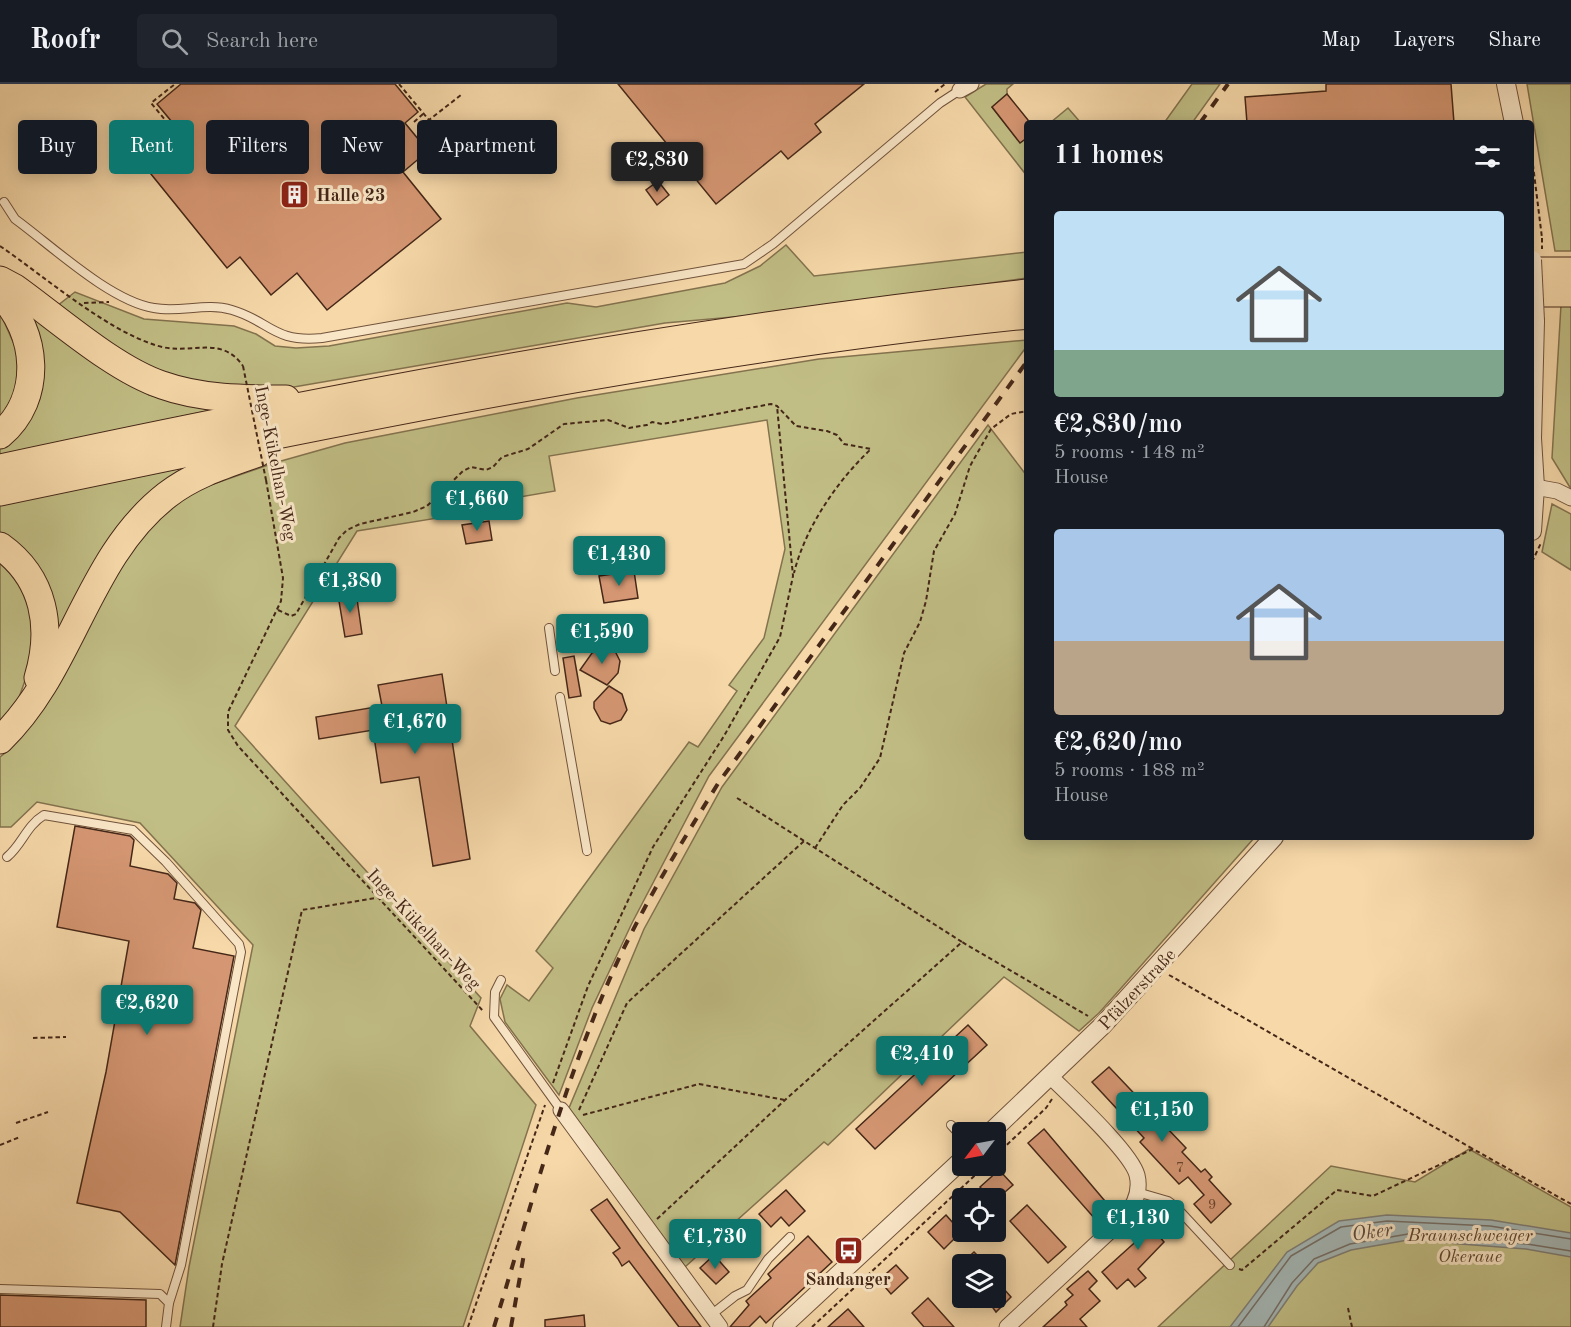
<!DOCTYPE html>
<html lang="en">
<head>
<meta charset="utf-8">
<style>
  body { margin:0; font-family:"Old Standard TT",serif; background:#20242c; color:#f1f3f6; height:100vh; display:flex; flex-direction:column; font-size:22px; white-space:nowrap }
  * { box-sizing:border-box; margin:0 }
  p { font-size:20px; color:#9ea1a6 }
  .icon { flex:none; width:33px; height:33px; fill:none; stroke:currentColor; stroke-width:2; stroke-linecap:round; stroke-linejoin:round }
  .map { position:relative; flex:1; overflow:hidden }
  .sheet { position:absolute; left:1024px; top:36px; width:510px; height:720px; display:flex; flex-direction:column; background:#171b24; border-radius:6px; box-shadow:0 3px 15px #0003 }
  .sheet>* { flex:none }
  .hud { position:absolute; left:18px; top:36px; width:570px; height:54px; display:flex; gap:12px }
  .needle { width:39px; rotate:238deg }
  .fabs { position:absolute; left:952px; top:1038px; display:grid; gap:12px }
  .fabs a { display:grid; place-items:center; width:54px; height:54px; border-radius:6px; background:#171b24; box-shadow:0 3px 15px #0003; font-size:30px }
  .price { position:absolute; translate:-50% -51px; padding:0 14px; border-radius:6px; background:#0f766e; color:#fff; font-size:20px; line-height:39px; filter:drop-shadow(0 2px 3px #0008) }
  .price::after { content:''; position:absolute; left:50%; top:36px; width:18px; height:14px; margin-left:-9px; background:inherit; clip-path:polygon(0 0,100% 0,50% 100%) }
  .price.on { background:#222; color:#fff }
  ul { padding:0; list-style:none }
  li { display:grid; align-content:center; gap:12px; height:318px; padding:0 30px }
  li span { display:grid; place-items:center; height:186px; border-radius:6px; color:#555 }
  li>.icon { margin-inline-start:auto }
  span .icon { width:108px; height:108px; fill:#fffc; stroke-width:1 }
  li b { font-size:26px }
  h2 { display:flex; justify-content:space-between; align-items:center; height:72px; padding:0 30px; font-size:26px }
  .chip { padding:0 21px; border-radius:6px; background:#171b24; box-shadow:0 3px 15px #0003; font-size:21px; line-height:54px }
  .chip.on { background:#0f766e; color:#fff }
  header { display:flex; align-items:center; gap:36px; box-sizing:border-box; height:84px; padding:0 30px; background:#171b24; border-bottom:2px solid #363941 }
  header strong { font-size:28px }
  nav { display:flex; gap:33px; margin-inline-start:auto; font-size:21px }
  .search { width:420px; height:54px; background:#20242c; display:flex; align-items:center; gap:15px; box-sizing:border-box; padding:0 21px; border-radius:6px; color:#9ea1a6; font-size:22px }
  .map>svg:first-child { display:block }
  .green { fill:#c1be85; stroke:#83724e; stroke-width:1.5 }
  .water { fill:#a3b6b5; stroke:#7d7d76; stroke-width:1.5 }
  .lines { fill:none; stroke-linecap:round; stroke-linejoin:round }
  .shore { stroke:#746e66; stroke-width:1.5 }
  .building { fill:#d59773; stroke:#452718; stroke-width:1.5 }
  .service-casing { stroke:#71533c; stroke-width:10 }
  .minor-casing { stroke:#71533c; stroke-width:17 }
  .tertiary-casing { stroke:#71533c; stroke-width:20 }
  .motorway-casing { stroke:#452718; stroke-width:29 }
  .path { stroke:#452718; stroke-width:2; stroke-dasharray:4.5 3; stroke-linecap:butt }
  .service { stroke:#f9e6c7; stroke-width:8 }
  .minor { stroke:#f9e6c7; stroke-width:15 }
  .tertiary { stroke:#f9e6c7; stroke-width:18 }
  .motorway { stroke:#f6d8a9; stroke-width:27 }
  .rail { stroke:#452718; stroke-width:4; stroke-dasharray:10 10; stroke-linecap:butt }
  .tertiary-bridge-casing { stroke:#71533c; stroke-width:20; stroke-linecap:butt }
  .path-bridge { stroke:#452718; stroke-width:2; stroke-dasharray:4.5 3; stroke-linecap:butt }
  .tertiary-bridge { stroke:#f9e6c7; stroke-width:18 }
  .labels { text-anchor:middle; stroke-width:6; stroke-linejoin:round; paint-order:stroke }
  .number-label { font-size:15px; fill:#69432f }
  .poi-label { font-size:18px; font-weight:bold; fill:#452718; stroke:#f9e6c7; text-anchor:start }
  .street-label { font-size:18px; fill:#452718; stroke:#f9e6c7 }
  .park-label { font-size:18px; font-style:italic; fill:#5e452e; stroke:#f9e6c7 }
  .water-label { font-size:20px; font-style:italic; fill:#5c4b3f; stroke:#f9e6c7 }
</style>
</head>
<body>
<header>
<strong>Roofr</strong>
<div class="search"><svg class="icon" aria-label="search" viewBox="0 0 24 24"><circle cx="10" cy="10" r="6"/><path d="M15 15l6 6"/></svg>Search here</div>
<nav><a>Map</a><a>Layers</a><a>Share</a></nav>
</header>
<div class="map">
<svg width="1571" height="1243" viewBox="0 0 1571 1243">
  <rect width="100%" height="100%" fill="#f6d8a9"/>
  <filter id="stains"><feTurbulence type="fractalNoise" baseFrequency=".00333" numOctaves="4"/><feColorMatrix values="0 0 0 0 .2 0 0 0 0 .09 0 0 0 0 .02 0 0 0 .5 -.17"/></filter>
  <radialGradient id="worn" r=".72"><stop offset=".6" stop-color="#630" stop-opacity="0"/><stop offset="1" stop-color="#630" stop-opacity=".3"/></radialGradient>
  <g class="green">
    <path d="M986,0H1013L1007,5V10L992,23L1020,58L1027,53V92L965,13Z"/>
    <path d="M1192,0H1220L1192,39H1164Z"/>
    <path d="M1527,0H1571V167H1555Z"/>
    <path d="M1068,24L1081,39H1050Z"/>
    <path d="M786,161L814,192L1027,168V194L767,230L665,239L288,304L208,305L155,290L57,222L75,208L144,235L234,242L256,250L275,262L296,264L329,262L567,219L596,223L725,199L760,182Z"/>
    <path d="M11,212L149,311L212,326L0,371V362L33,320Z"/>
    <path d="M1561,221H1571V405L1552,374Z"/>
    <path d="M0,228L20,274L16,315L0,333Z"/>
    <path d="M1027,256V262L709,692L632,839L592,924L559,1011L505,938L500,915L507,901L529,917L553,884L536,867L689,658L698,663L737,607L729,601L764,554L785,465L767,336L549,372L555,407L437,427L438,434L357,447L235,642L481,914L470,942L536,1021L463,1243H180L189,1183L253,861L140,739L37,718L11,743H0V673L9,666L41,624L120,471L173,414L274,379L345,359L577,314L819,275Z"/>
    <path d="M988,341L1027,392L1028,753H1255L1099,929L1079,947L1004,893L828,1061L824,1058L685,1183L569,1024L644,845L722,703Z"/>
    <path d="M191,382L51,566L0,459V421Z"/>
    <path d="M1552,420L1571,430V486L1542,468Z"/>
    <path d="M0,476L27,509L38,542L34,571L16,622L0,639Z"/>
    <path d="M1469,1065L1571,1123V1243H1158L1331,1082L1415,1098Z"/>
  </g>
  <path class="water" d="M1387,1131L1491,1136L1571,1149V1173L1526,1165L1408,1156L1351,1166L1318,1179L1297,1202L1268,1243H1230L1287,1168L1339,1137Z"/>
  <g class="lines">
    <g class="shore">
      <path d="M1238,1243L1291,1172L1341,1143L1387,1137L1490,1142L1571,1155"/>
      <path d="M1264,1243L1292,1199L1314,1175L1350,1160L1408,1150L1527,1160L1571,1167"/>
    </g>
  </g>
  <g class="building">
    <path d="M181,0H395L418,28L405,39L428,67L403,88L441,135L327,226L297,189L271,211L240,173L227,184L134,69L172,38L157,20Z"/>
    <path d="M618,0H864L815,40L821,48L788,75L781,67L716,120Z"/>
    <path d="M1326,0H1451L1454,39H1247L1245,13L1326,7Z"/>
    <path d="M1007,10L1028,36V53L1020,59L992,23Z"/>
    <path d="M658,97L669,111L657,121L646,106Z"/>
    <path d="M489,437L492,456L466,460L462,441Z"/>
    <path d="M634,487L638,514L604,519L599,492Z"/>
    <path d="M356,508L362,550L345,553L338,511Z"/>
    <path d="M604,563L615,567L620,577L618,589L607,601L580,586L592,569Z"/>
    <path d="M574,572L581,612L569,614L563,574Z"/>
    <path d="M442,590L470,775L433,782L419,693L381,699L373,646L319,655L316,633L382,622L378,601Z"/>
    <path d="M609,602L622,610L627,626L621,636L610,640L601,637L594,624V618Z"/>
    <path d="M75,742L130,752L134,756L130,782L168,790L177,799L174,815L195,819L201,826L193,864L234,872L175,1181L120,1128L77,1119L106,988L129,857L57,843Z"/>
    <path d="M968,941L987,961L875,1065L856,1045Z"/>
    <path d="M1109,983L1186,1064L1182,1068L1201,1088L1205,1085L1212,1093L1209,1096L1231,1120L1211,1139L1194,1120L1204,1111L1188,1093L1179,1100L1140,1058L1144,1054L1092,998Z"/>
    <path d="M1044,1045L1110,1123L1096,1136L1028,1059Z"/>
    <path d="M999,1086L1013,1101L998,1114H990L980,1103Z"/>
    <path d="M786,1106L805,1127L789,1142L781,1133L771,1143L759,1130Z"/>
    <path d="M607,1115L639,1160L701,1243H679L629,1177L622,1182L618,1175L613,1169L620,1164L591,1126Z"/>
    <path d="M1027,1121L1066,1163L1048,1179L1010,1137Z"/>
    <path d="M1155,1123L1171,1141L1159,1152L1164,1158L1138,1185L1146,1194L1135,1203L1128,1195L1117,1205L1102,1188L1142,1152L1134,1143Z"/>
    <path d="M946,1131L961,1148L944,1165L928,1148Z"/>
    <path d="M808,1152L832,1178L766,1239L760,1232L749,1243H730L749,1221L746,1217L771,1194L768,1190Z"/>
    <path d="M974,1168L986,1180H961Z"/>
    <path d="M714,1171L729,1188L716,1200L700,1184Z"/>
    <path d="M896,1181L908,1194L891,1210L879,1196Z"/>
    <path d="M1088,1187L1097,1197L1089,1205L1100,1217L1080,1235L1087,1243H1043L1067,1221L1065,1218L1073,1211L1067,1205Z"/>
    <path d="M996,1196L1011,1213L996,1228L986,1214H996Z"/>
    <path d="M0,1211L146,1216V1243H0Z"/>
    <path d="M928,1214L954,1243H924L912,1229Z"/>
    <path d="M848,1225L864,1243H828Z"/>
    <path d="M584,1231L585,1243H545V1236Z"/>
  </g>
  <g class="lines">
    <defs>
      <g id="service">
        <path d="M4,118L15,135C52,162 110,217 154,224C180,229 206,218 232,226C270,237 273,259 322,254L744,180L773,160L940,19L960,6"/>
        <path d="M549,544L555,587"/>
        <path d="M560,613L587,767"/>
        <path d="M7,773C22,761 26,742 44,731L133,746L166,778L239,860L241,868L181,1181L169,1219"/>
        <path d="M501,896L495,908L494,933L561,1026"/>
        <path d="M951,1041L963,1054"/>
        <path d="M1137,1108L1168,1117L1176,1123L1230,1181"/>
        <path d="M0,1205L160,1210L169,1219L166,1243"/>
        <path d="M711,1231L735,1212L747,1206L768,1175L790,1153"/>
      </g>
      <g id="minor">
        <path d="M960,6L971,0"/>
        <path d="M1535,403L1557,407L1571,414"/>
        <path d="M561,1026L720,1243"/>
        <path d="M1007,1243L1124,1134C1134,1122 1141,1107 1137,1091C1131,1068 1070,1012 1051,993"/>
      </g>
      <g id="tertiary">
        <path d="M1506,0L1514,39"/>
        <path d="M1532,447L1535,403L1532,354L1535,237"/>
        <path d="M991,1048L1103,941L1274,753"/>
        <path d="M782,1243L963,1075"/>
      </g>
      <g id="motorway">
        <path d="M1532,187H1571"/>
        <path d="M0,196L15,204C57,234 114,285 162,301C201,315 244,315 286,315"/>
        <path d="M1532,209H1571"/>
        <path d="M0,210C38,248 44,314 0,351"/>
        <path d="M0,384C340,311 682,246 1028,209"/>
        <path d="M0,408C340,337 682,266 1028,231"/>
        <path d="M0,462C45,494 53,544 38,594"/>
        <path d="M0,656C73,586 86,474 167,411C194,390 227,380 258,369"/>
      </g>
    </defs>
    <use href="#service" class="service-casing"/>
    <use href="#minor" class="minor-casing"/>
    <use href="#tertiary" class="tertiary-casing"/>
    <use href="#motorway" class="motorway-casing"/>
    <g class="path">
      <path d="M399,0L429,36L461,11"/>
      <path d="M935,8L945,0"/>
      <path d="M414,38L423,30"/>
      <path d="M1532,73L1542,154"/>
      <path d="M118,80L166,37L151,19L175,0"/>
      <path d="M0,162C45,193 105,245 155,261C189,273 220,249 243,282"/>
      <path d="M84,219L109,218"/>
      <path d="M266,396L283,494L281,517L228,628V646L238,662L484,928"/>
      <path d="M1532,478L1541,459"/>
      <path d="M278,526L291,532L296,530L339,454L347,446L360,440L413,428L427,422L463,387L471,383L486,386L493,383L502,373L528,365L564,340L608,336L629,344L647,341L652,338L662,340L771,320L777,322L796,342L827,347L837,351L844,360L871,365C837,397 805,444 794,489"/>
      <path d="M737,714L962,858"/>
      <path d="M815,764L843,721L860,704L880,674L904,569L920,538L926,517L934,467L955,430L970,382L991,345L1011,330L1028,327"/>
      <path d="M1169,891L1473,1065"/>
      <path d="M33,954L66,953"/>
      <path d="M553,999L588,902L653,763L724,652L780,553L793,492L777,322"/>
      <path d="M579,1026L627,919L804,757"/>
      <path d="M583,1031L699,1000L785,1016"/>
      <path d="M16,1039L48,1028"/>
      <path d="M0,1061L20,1053"/>
      <path d="M996,1071L1046,1024L1052,1015"/>
      <path d="M657,1135L785,1016L962,858L1088,932"/>
      <path d="M1239,1185L1242,1186L1337,1106L1373,1112L1473,1065L1571,1120"/>
      <path d="M1348,1224L1352,1243"/>
      <path d="M213,1243L222,1180L302,826L376,814"/>
      <path d="M468,1243L545,1021"/>
      <path d="M812,1243L985,1082"/>
    </g>
    <use href="#service" class="service"/>
    <use href="#minor" class="minor"/>
    <use href="#tertiary" class="tertiary"/>
    <use href="#motorway" class="motorway"/>
    <g class="rail">
      <path d="M1200,39L1228,0"/>
      <path d="M494,1243C531,1123 563,1000 614,885C644,820 681,759 719,698L1028,276"/>
      <path d="M511,1243L524,1170"/>
    </g>
    <defs>
      <path id="tertiary-bridge" d="M1532,176L1535,237"/>
    </defs>
    <use href="#tertiary-bridge" class="tertiary-bridge-casing"/>
    <g class="path-bridge">
      <path d="M1542,154V165"/>
      <path d="M243,282L266,396"/>
    </g>
    <use href="#tertiary-bridge" class="tertiary-bridge"/>
  </g>
  <defs>
    <symbol id="building-square" viewBox="-11 -11 22 22"><rect x="-9" y="-9" width="18" height="18" rx="4" fill="#8f2418" stroke="#f9e6c7"/><path d="M-4-6H4V6H1V3H-1V6H-4ZM-2.5-4.3h1.7v1.8h-1.7ZM.8-4.3h1.7v1.8H.8ZM-2.5-1h1.7V.8h-1.7ZM.8-1h1.7V.8H.8Z" fill="#fff"/></symbol>
    <symbol id="bus-square" viewBox="-11 -11 22 22"><rect x="-9" y="-9" width="18" height="18" rx="4" fill="#8f2418" stroke="#f9e6c7"/><path d="M-5-6H5V4H4V6H2V4H-2V6H-4V4H-5ZM-3.5-4V0h7V-4ZM-3.5 1.2v1.5H-2V1.2ZM2 1.2v1.5H3.5V1.2Z" fill="#fff"/></symbol>
  </defs>
  <g fill-rule="evenodd">
    <use href="#building-square" x="278" y="94" width="33" height="33"/>
    <use href="#bus-square" x="832" y="1150" width="33" height="33"/>
  </g>
  <g class="labels">
    <g class="number-label">
      <text x="1180" y="1088">7</text>
      <text x="1212" y="1125">9</text>
    </g>
    <g class="poi-label">
      <text x="316" y="117">Halle 23</text>
      <text x="848" y="1201" text-anchor="middle">Sandanger</text>
    </g>
    <g class="street-label">
      <text transform="translate(276 379) rotate(79)" y="6">Inge-Kükelhan-Weg</text>
      <text transform="translate(424 845) rotate(47)" y="6">Inge-Kükelhan-Weg</text>
      <text transform="translate(1137 905) rotate(-47)" y="6">Pfälzerstraße</text>
    </g>
    <g class="park-label">
      <text x="1470" y="1157">Braunschweiger<tspan x="1470" dy="21">Okeraue</tspan></text>
    </g>
    <g class="water-label">
      <text transform="translate(1372 1147) rotate(-7)" y="7">Oker</text>
    </g>
  </g>
  <rect width="100%" height="100%" filter="url(#stains)"/>
  <rect width="100%" height="100%" fill="url(#worn)"/>
</svg>
<div class="fabs">
<a><svg class="needle" viewBox="-14 -14 28 28"><path d="M0-13l5 13h-10z" fill="#e53935"/><path d="M0 13l5-13h-10z" fill="#9ea1a6"/></svg></a>
<a><svg class="icon" aria-label="locate" viewBox="0 0 24 24"><circle cx="12" cy="12" r="6"/><path d="M12 2v4M12 18v4M2 12h4M18 12h4"/></svg></a>
<a><svg class="icon" aria-label="layers" viewBox="0 0 24 24"><path d="M12 4l9 5-9 5-9-5zM3 14l9 5 9-5"/></svg></a>
</div>
<b class="price on" style="left:657px;top:109px">€2,830</b>
<b class="price" style="left:477px;top:448px">€1,660</b>
<b class="price" style="left:619px;top:503px">€1,430</b>
<b class="price" style="left:350px;top:530px">€1,380</b>
<b class="price" style="left:602px;top:581px">€1,590</b>
<b class="price" style="left:415px;top:671px">€1,670</b>
<b class="price" style="left:147px;top:952px">€2,620</b>
<b class="price" style="left:922px;top:1003px">€2,410</b>
<b class="price" style="left:1162px;top:1059px">€1,150</b>
<b class="price" style="left:1138px;top:1167px">€1,130</b>
<b class="price" style="left:715px;top:1186px">€1,730</b>
<div class="hud">
<a class="chip">Buy</a>
<a class="chip on">Rent</a>
<a class="chip">Filters</a>
<a class="chip">New</a>
<a class="chip">Apartment</a>
</div>
<section class="sheet">
<h2>11 homes<svg class="icon" aria-label="filters" viewBox="0 0 24 24"><path d="M4 7h16M4 17h16"/><circle cx="9" cy="7" r="2"/><circle cx="15" cy="17" r="2"/></svg></h2>
<ul>
<li><span style="background:linear-gradient(#bfe0f5 75%,#7fa58c 0)"><svg class="icon" aria-label="home" viewBox="0 0 24 24"><path d="M3 11l9-7 9 7M6 9v11h12V9"/></svg></span><div><b>€2,830/mo</b><p>5 rooms · 148 m²</p><p>House</p></div></li>
<li><span style="background:linear-gradient(#a9c7e8 60%,#b9a48a 0)"><svg class="icon" aria-label="home" viewBox="0 0 24 24"><path d="M3 11l9-7 9 7M6 9v11h12V9"/></svg></span><div><b>€2,620/mo</b><p>5 rooms · 188 m²</p><p>House</p></div></li>
</ul>
</section>
</div>
</body>
</html>
